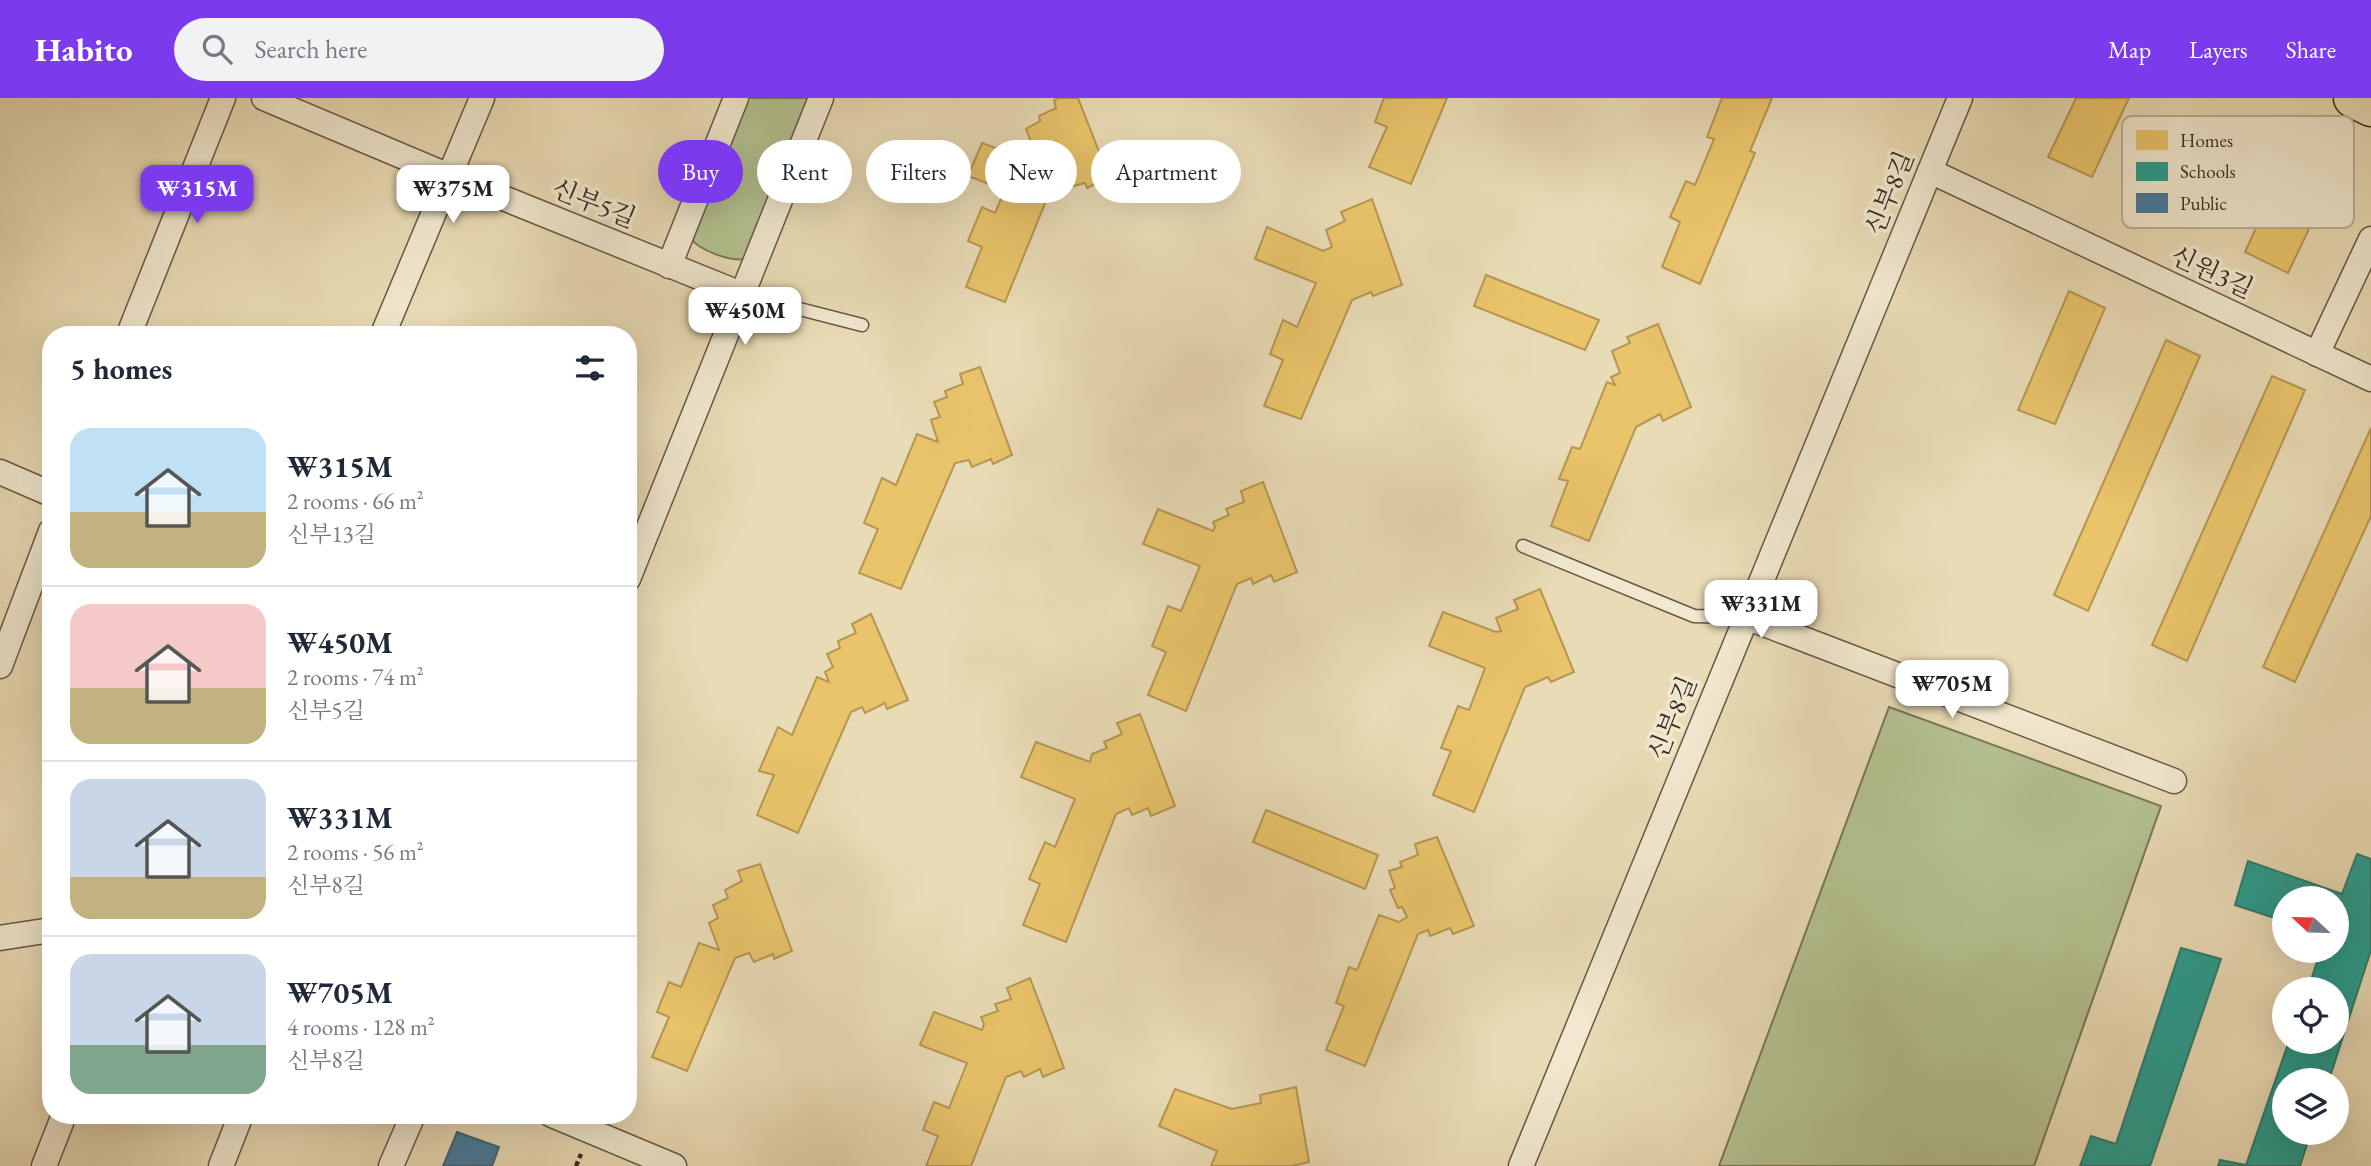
<!DOCTYPE html>
<html lang="en">
<head>
<meta charset="utf-8">
<style>
  body { margin:0; font-family:"EB Garamond","Noto Serif KR",serif; background:#f2f2f3; color:#1f2937; height:100vh; display:flex; flex-direction:column; font-size:26px; white-space:nowrap }
  * { box-sizing:border-box; margin:0 }
  p { font-size:23px; color:#747a83 }
  .icon { flex:none; width:38px; height:38px; fill:none; stroke:currentColor; stroke-width:2; stroke-linecap:round; stroke-linejoin:round }
  .map { position:relative; flex:1; overflow:hidden }
  .drawer { position:absolute; left:42px; top:228px; width:595px; height:798px; display:flex; flex-direction:column; background:#fff; border-radius:28px; box-shadow:0 7px 28px #0002 }
  .drawer>* { flex:none }
  .top-card { position:absolute; left:658px; top:42px; width:665px; height:63px; display:flex; gap:14px }
  .needle { width:46px; rotate:292deg }
  .fabs { position:absolute; left:2272px; top:788px; display:grid; gap:14px }
  .fabs a { display:grid; place-items:center; width:77px; height:77px; border-radius:50%; background:#fff; box-shadow:0 7px 28px #0002; font-size:35px }
  .price { position:absolute; translate:-50% -60px; padding:0 16px; border-radius:14px; background:#fff; color:#222; font-size:23px; line-height:46px; filter:drop-shadow(0 2px 4px #0008) }
  .price::after { content:''; position:absolute; left:50%; top:42px; width:21px; height:16px; margin-left:-10px; background:inherit; clip-path:polygon(0 0,100% 0,50% 100%) }
  .price.current { background:#7c3aed; color:#fff }
  ul { padding:0; list-style:none }
  li { display:flex; align-items:center; gap:21px; height:175px; padding:0 28px }
  li+li { border-top:2px solid #e0e1e3 }
  li span { display:grid; place-items:center; flex:none; width:196px; height:140px; border-radius:21px; color:#555 }
  li>.icon { margin-inline-start:auto }
  span .icon { width:84px; height:84px; fill:#fffc; stroke-width:1 }
  li b { font-size:30px }
  h2 { display:flex; justify-content:space-between; align-items:center; height:84px; padding:0 28px; font-size:30px }
  .tag { padding:0 24px; border-radius:32px; background:#fff; box-shadow:0 7px 28px #0002; font-size:24px; line-height:63px }
  .tag.current { background:#7c3aed; color:#fff }
  header { display:flex; align-items:center; gap:42px; box-sizing:border-box; height:98px; padding:0 35px; background:#7c3aed; color:#fff }
  header strong { font-size:33px }
  nav { display:flex; gap:38px; margin-inline-start:auto; font-size:24px }
  .search { width:490px; height:63px; background:#f2f2f3; display:flex; align-items:center; gap:18px; box-sizing:border-box; padding:0 24px; border-radius:38px; color:#747a83; font-size:26px }
  .map>svg:first-child { display:block }
  .green { fill:#b4c190; stroke:#787659; stroke-width:2 }
  .homes { fill:#e9c46a; stroke:#b59654; stroke-width:2 }
  .schools { fill:#2a9d8f; stroke:#2f7b6e; stroke-width:2 }
  .public { fill:#457b9d; stroke:#426378; stroke-width:2 }
  .lines { fill:none; stroke-linecap:round; stroke-linejoin:round }
  .lane-casing { stroke:#665847; stroke-width:15 }
  .street-casing { stroke:#665847; stroke-width:27 }
  .primary-casing { stroke:#3b2c22; stroke-width:41 }
  .path { stroke:#3b2c22; stroke-width:4.5; stroke-dasharray:5 3.5; stroke-linecap:butt }
  .lane { stroke:#f1e8cf; stroke-width:12 }
  .street { stroke:#f1e8cf; stroke-width:24 }
  .primary { stroke:#e9dbb5; stroke-width:38 }
  .labels { text-anchor:middle; stroke-width:7; stroke-linejoin:round; paint-order:stroke }
  .street-label { font-size:26px; fill:#3b2c22; stroke:#f1e8cf }
  .key { fill:#f1e8cf; stroke:#bab09b; stroke-width:2 }
  .key-label { font-size:19px; fill:#3b2c22 }
</style>
</head>
<body>
<header>
<strong>Habito</strong>
<div class="search"><svg class="icon" aria-label="search" viewBox="0 0 24 24"><circle cx="10" cy="10" r="6"/><path d="M15 15l6 6"/></svg>Search here</div>
<nav><a>Map</a><a>Layers</a><a>Share</a></nav>
</header>
<div class="map">
<svg width="2371" height="1068" viewBox="0 0 2371 1068">
  <rect width="100%" height="100%" fill="#e9dbb5"/>
  <filter id="stains"><feTurbulence type="fractalNoise" baseFrequency=".00286" numOctaves="4"/><feColorMatrix values="0 0 0 0 .2 0 0 0 0 .09 0 0 0 0 .02 0 0 0 .5 -.17"/></filter>
  <radialGradient id="worn" r=".72"><stop offset=".6" stop-color="#630" stop-opacity="0"/><stop offset="1" stop-color="#630" stop-opacity=".3"/></radialGradient>
  <g class="green">
    <path d="M745,0H813L748,161C730,164 700,153 689,139Z"/>
    <path d="M1889,609L2161,708L2034,1068H1719Z"/>
  </g>
  <g class="homes">
    <path d="M1059,0H1078L1109,79L1087,90L1085,85L1067,90L1064,84L1052,88L1005,204L966,189L982,149L968,143L982,109L995,115L1005,92L968,78L982,45L1018,58L1034,51L1026,31L1040,23L1039,18L1056,10L1054,2Z"/>
    <path d="M1384,0H1447L1411,86L1369,69L1387,29L1375,24Z"/>
    <path d="M1722,0H1772L1750,53L1755,55L1700,186L1662,169L1680,124L1670,119L1686,83L1695,87L1714,41L1707,39Z"/>
    <path d="M2076,0H2129L2092,79L2048,59Z"/>
    <path d="M2302,30L2347,51L2288,175L2245,154Z"/>
    <path d="M1372,101L1402,187L1373,198L1371,194L1352,202L1301,321L1264,308L1283,262L1270,256L1283,222L1297,229L1316,185L1255,161L1267,129L1323,153L1332,149L1326,132L1345,123L1341,114Z"/>
    <path d="M1486,177L1599,222L1585,252L1474,208Z"/>
    <path d="M2069,193L2105,210L2055,326L2018,312Z"/>
    <path d="M1658,226L1691,309L1663,323L1660,316L1636,329L1589,443L1551,428L1568,383L1559,381L1572,349L1580,351L1607,284L1615,287L1611,279L1620,275L1612,253L1630,245L1627,239Z"/>
    <path d="M2166,242L2200,258L2088,513L2054,497Z"/>
    <path d="M980,269L1012,357L993,366L991,361L972,369L969,362L955,365L901,491L859,475L878,431L864,425L882,380L896,387L917,336L938,344L931,322L940,319L934,304L947,299L945,293L963,286L960,276Z"/>
    <path d="M2272,278L2305,292L2187,563L2152,547Z"/>
    <path d="M2371,330V418L2295,584L2263,569Z"/>
    <path d="M1263,384L1297,474L1274,484L1271,477L1253,486L1251,480L1237,486L1186,613L1148,597L1166,554L1152,548L1168,508L1181,513L1200,468L1143,446L1158,411L1213,433L1215,429L1213,424L1229,417L1226,411L1244,404L1241,393Z"/>
    <path d="M1540,491L1574,574L1551,584L1548,579L1525,589L1474,714L1433,697L1451,653L1441,650L1458,608L1469,612L1485,570L1429,548L1443,514L1496,534L1501,533L1496,520L1518,511L1514,502Z"/>
    <path d="M871,516L908,602L887,611L885,605L865,615L862,609L851,614L798,735L757,717L774,677L759,673L778,629L792,637L817,579L829,584L825,574L833,569L827,556L840,550L838,543L856,535L852,526Z"/>
    <path d="M1140,616L1175,708L1151,718L1148,710L1132,717L1129,710L1116,716L1066,844L1023,827L1040,786L1029,781L1045,744L1055,749L1075,701L1021,679L1036,644L1090,664L1092,656L1107,650L1104,644L1122,636L1117,625Z"/>
    <path d="M1266,712L1378,757L1365,791L1253,744Z"/>
    <path d="M1437,739L1474,828L1453,836L1450,830L1430,838L1428,832L1418,836L1365,968L1326,952L1344,908L1336,905L1349,869L1357,872L1379,817L1399,824L1407,819L1402,809L1398,810L1390,792L1395,790L1389,773L1402,769L1400,764L1418,757L1415,746Z"/>
    <path d="M760,766L792,853L774,861L773,856L754,864L749,855L735,860L687,973L652,959L669,919L657,914L669,884L681,889L699,845L719,852L709,825L718,820L713,807L728,800L725,792L742,783L738,773Z"/>
    <path d="M1030,880L1064,970L1043,979L1040,971L1024,979L1021,973L1006,979L971,1068H926L938,1038L923,1032L934,1004L949,1010L967,965L920,947L934,914L982,932L984,926L981,919L998,913L995,906L1011,901L1007,890Z"/>
    <path d="M1296,989L1309,1064L1292,1068H1211L1217,1053L1159,1028L1175,991L1232,1011L1261,1005L1260,997Z"/>
  </g>
  <g class="schools">
    <path d="M2357,756L2371,761V852L2329,982H2284V1034H2311L2300,1068H2218L2220,1062L2246,1067L2289,943H2336V891H2308L2321,852H2336V800H2284V823L2235,807L2248,763L2342,796Z"/>
    <path d="M2181,850L2221,861L2150,1068H2080L2091,1038L2116,1046Z"/>
  </g>
  <path class="public" d="M457,1034L499,1049L492,1068H443Z"/>
  <g class="lines">
    <defs>
      <g id="lane">
        <path d="M741,196L862,227"/>
        <path d="M1523,448L1694,518L1746,519"/>
      </g>
      <g id="street">
        <path d="M264,0L449,78L741,196"/>
        <path d="M1930,73L2371,281"/>
        <path d="M669,168L736,0"/>
        <path d="M129,236L223,0"/>
        <path d="M383,236L482,0"/>
        <path d="M2317,256L2371,141"/>
        <path d="M0,374L51,396"/>
        <path d="M628,481L821,0"/>
        <path d="M1746,519L2174,683"/>
        <path d="M0,568L51,433"/>
        <path d="M0,840L51,832"/>
        <path d="M552,1017L674,1068"/>
        <path d="M44,1068L64,1017"/>
        <path d="M221,1068L241,1017"/>
        <path d="M391,1068L413,1017"/>
        <path d="M1521,1068L1960,0"/>
      </g>
      <path id="primary" d="M2353,0L2371,9"/>
    </defs>
    <use href="#lane" class="lane-casing"/>
    <use href="#street" class="street-casing"/>
    <use href="#primary" class="primary-casing"/>
    <path class="path" d="M576,1068L581,1056"/>
    <use href="#lane" class="lane"/>
    <use href="#street" class="street"/>
    <use href="#primary" class="primary"/>
  </g>
  <g class="labels">
    <g class="street-label">
      <text transform="translate(1889 95) rotate(-68)" y="9">신부8길</text>
      <text transform="translate(594 105) rotate(22)" y="9">신부5길</text>
      <text transform="translate(2212 174) rotate(25)" y="9">신원3길</text>
      <text transform="translate(1672 620) rotate(-68)" y="9">신부8길</text>
    </g>
  </g>
  <rect x="2122" y="18" width="232" height="112" rx="10" class="key"/>
  <rect x="2136" y="32" width="32" height="20" fill="#e9c46a"/>
  <rect x="2136" y="64" width="32" height="19" fill="#2a9d8f"/>
  <rect x="2136" y="95" width="32" height="20" fill="#457b9d"/>
  <g class="key-label">
    <text x="2180" y="49">Homes</text>
    <text x="2180" y="80">Schools</text>
    <text x="2180" y="112">Public</text>
  </g>
  <rect width="100%" height="100%" filter="url(#stains)"/>
  <rect width="100%" height="100%" fill="url(#worn)"/>
</svg>
<div class="fabs">
<a><svg class="needle" viewBox="-14 -14 28 28"><path d="M0-13l5 13h-10z" fill="#e53935"/><path d="M0 13l5-13h-10z" fill="#747a83"/></svg></a>
<a><svg class="icon" aria-label="locate" viewBox="0 0 24 24"><circle cx="12" cy="12" r="6"/><path d="M12 2v4M12 18v4M2 12h4M18 12h4"/></svg></a>
<a><svg class="icon" aria-label="layers" viewBox="0 0 24 24"><path d="M12 4l9 5-9 5-9-5zM3 14l9 5 9-5"/></svg></a>
</div>
<b class="price current" style="left:197px;top:127px">₩315M</b>
<b class="price" style="left:453px;top:127px">₩375M</b>
<b class="price" style="left:745px;top:249px">₩450M</b>
<b class="price" style="left:1761px;top:542px">₩331M</b>
<b class="price" style="left:1952px;top:622px">₩705M</b>
<div class="top-card">
<a class="tag current">Buy</a>
<a class="tag">Rent</a>
<a class="tag">Filters</a>
<a class="tag">New</a>
<a class="tag">Apartment</a>
</div>
<section class="drawer">
<h2>5 homes<svg class="icon" aria-label="filters" viewBox="0 0 24 24"><path d="M4 7h16M4 17h16"/><circle cx="9" cy="7" r="2"/><circle cx="15" cy="17" r="2"/></svg></h2>
<ul>
<li><span style="background:linear-gradient(#bfe0f5 60%,#c2b280 0)"><svg class="icon" aria-label="home" viewBox="0 0 24 24"><path d="M3 11l9-7 9 7M6 9v11h12V9"/></svg></span><div><b>₩315M</b><p>2 rooms · 66 m²</p><p>신부13길</p></div></li>
<li><span style="background:linear-gradient(#f6c9c9 60%,#c2b280 0)"><svg class="icon" aria-label="home" viewBox="0 0 24 24"><path d="M3 11l9-7 9 7M6 9v11h12V9"/></svg></span><div><b>₩450M</b><p>2 rooms · 74 m²</p><p>신부5길</p></div></li>
<li><span style="background:linear-gradient(#c9d6e8 70%,#c2b280 0)"><svg class="icon" aria-label="home" viewBox="0 0 24 24"><path d="M3 11l9-7 9 7M6 9v11h12V9"/></svg></span><div><b>₩331M</b><p>2 rooms · 56 m²</p><p>신부8길</p></div></li>
<li><span style="background:linear-gradient(#c9d6e8 65%,#7fa58c 0)"><svg class="icon" aria-label="home" viewBox="0 0 24 24"><path d="M3 11l9-7 9 7M6 9v11h12V9"/></svg></span><div><b>₩705M</b><p>4 rooms · 128 m²</p><p>신부8길</p></div></li>
</ul>
</section>
</div>
</body>
</html>
